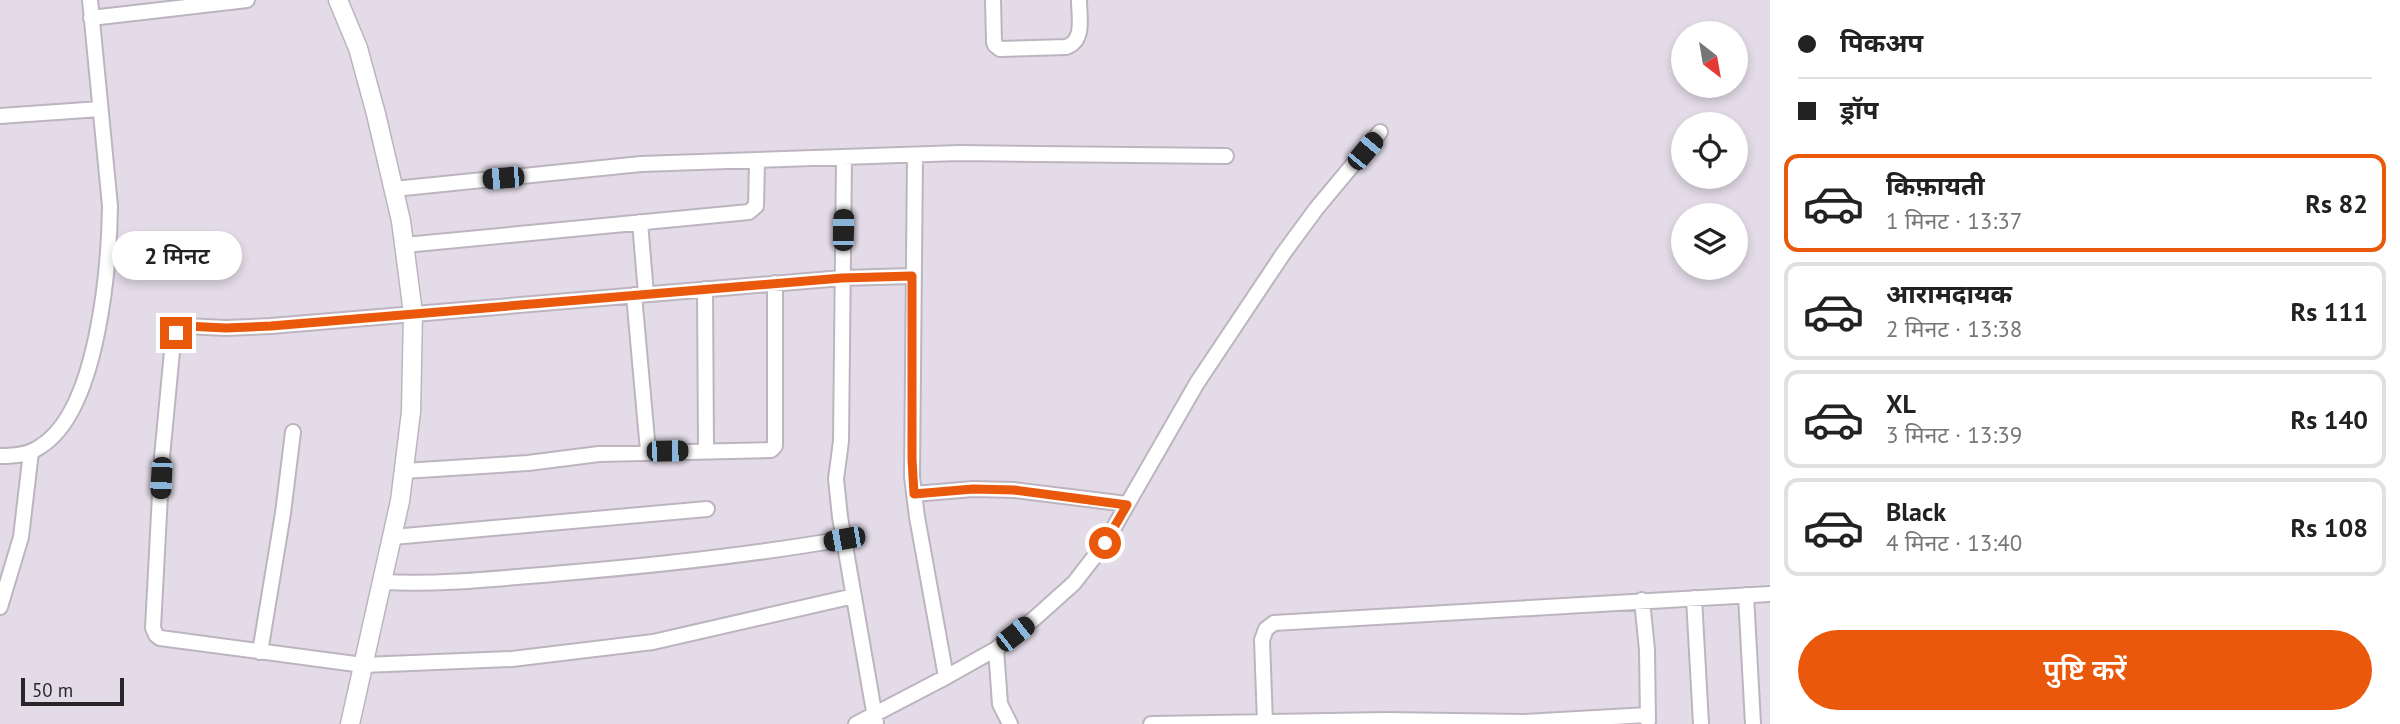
<!DOCTYPE html>
<html lang="hi">
<meta charset="utf-8">
<style>
:root{--surface:#fff;--page:#f6f6f6;--text:#222;--muted:#767676;--line:#e0e0e0;--accent:#ea580c}
body{margin:0;font-family:"PT Sans","Noto Sans Devanagari",sans-serif;background:var(--page);color:var(--text);height:100vh;display:flex;flex-direction:column;font-size:26px;white-space:nowrap}
*{box-sizing:border-box;margin:0}
p{font-size:23px;color:var(--muted)}
.icon{flex:none;width:38px;height:38px;fill:none;stroke:currentColor;stroke-width:2;stroke-linecap:round;stroke-linejoin:round}
.map{position:relative;flex:1;overflow:hidden}
.details{display:flex;flex-direction:column;background:var(--surface);width:630px}
.details>*{flex:none}
.banner{display:grid;align-content:center;height:154px;padding:0 28px;background:var(--surface)}
.needle{width:46px;rotate:149deg}
.fabs{position:absolute;left:1671px;top:21px;display:grid;gap:14px}
.fabs a{display:grid;place-items:center;width:77px;height:77px;border-radius:50%;background:var(--surface);box-shadow:0 4px 10px #0003;font-size:35px}
.scale{position:absolute;left:21px;bottom:18px;width:103px;box-sizing:border-box;padding-left:7px;border:4px solid #29262a;border-top:0;font-size:19px;line-height:24px;white-space:nowrap;color:#29262a;-webkit-text-stroke:5px #e3dce8;paint-order:stroke}
.end{position:absolute;width:32px;height:32px;margin:-16px;border:9px solid #ea580c;background:#fff;box-shadow:0 0 0 4px #fff}
.from{border-radius:50%}
.bubble{position:absolute;height:49px;border-radius:24px;background:var(--surface);box-shadow:0 4px 10px #0003;font-size:23px;font-weight:600;line-height:49px;text-align:center}
.car{position:absolute;width:21px;height:42px;margin:-21px -10px;border-radius:9px;box-shadow:0 0 5px 2px #0007;background:linear-gradient(#222 24%,#8ab4d8 0 40%,#222 0 76%,#8ab4d8 0 86%,#222 0)}
.banner b{display:flex;align-items:center;gap:24px;height:66px;font-size:26px}
.banner b+b{border-top:2px solid var(--line)}
.banner i{width:18px;height:18px;background:var(--text)}
ul{padding:0;list-style:none}
li{display:flex;align-items:center;gap:21px;height:98px;margin:0 14px 10px;padding:0 14px;border:4px solid var(--line);border-radius:14px}
li div{flex:1}
li b{display:block;font-size:26px}
li em{font-style:normal;font-weight:600}
li.active{border-color:var(--accent)}
li>.icon{width:63px;height:63px;stroke-width:1.5}
.primary-button{display:flex;gap:14px;margin-top:auto;padding:14px 28px}
.primary-button a{flex:1;height:80px;border-radius:42px;background:var(--accent);color:#fff;font-size:28px;font-weight:600;line-height:80px;text-align:center}
main{display:flex;flex:1;min-height:0}
.map>svg:first-child{display:block}
</style>
<main>
<div class="map">
<svg width="1770" height="724" viewBox="0 0 1770 724">
<rect width="100%" height="100%" fill="#e3dce8"/>
<g fill="none" stroke-linecap="round" stroke-linejoin="round">
<g stroke="#bcb5c0" stroke-width="18">
<path id="minor" d="M993,0L994,42L995,45L1000,49L1066,47C1085,41 1079,17 1079,0
M91,18L247,0
M0,116L100,109
M915,155L912,477L917,517L946,677
M844,158L841,441L836,479L840,517L876,723
M394,189L641,164L959,153L1226,156
M640,222L646,294
M405,245L749,212L756,206L757,161
M705,289L706,451
M634,295L648,451
M0,456C14,456 29,455 41,446C98,410 109,268 110,206L90,0
M404,471L528,463L599,454L771,450L775,446V283
M914,494L973,489L1014,490L1127,504
M393,537L707,509
M383,582C444,585 503,578 564,573C658,565 751,555 844,539
M1746,595L1753,724
M854,596L653,642L512,659L363,665L160,638L156,635L153,628L162,457L173,341L178,329L185,326L226,328L271,326L842,278L912,276
M1694,598L1701,724
M1642,600L1647,650L1648,721
M0,607L21,537L31,452
M996,649L1000,704L1010,724
M260,652L283,513L293,432
M1265,723L1262,640L1266,629L1274,623L1770,594
M856,724L946,677L996,649L1035,618L1074,583L1105,543L1197,383L1283,254L1316,209L1380,132
M1151,724L1385,720L1524,722L1648,715"/>
</g>
<g stroke="#bcb5c0" stroke-width="21">
<path id="tertiary" d="M338,0L358,48L376,114L401,221L413,313L411,412L400,501L350,724"/>
</g>
<use href="#minor" stroke="#fff" stroke-width="14"/>
<use href="#tertiary" stroke="#fff" stroke-width="18"/>
</g>
<g fill="none" stroke-linecap="round" stroke-linejoin="round">
<path stroke="#ea580c" stroke-width="9" d="M176,333L180,327L185,326L226,328L271,326L842,278L912,276V459L914,494L973,489L1014,490L1127,505L1105,543"/>
</g>
</svg>
<div class="fabs">
<a><svg class="needle" viewBox="-14 -14 28 28"><path d="M0-13l5 13h-10z" fill="#e53935"/><path d="M0 13l5-13h-10z" fill="#767676"/></svg></a>
<a><svg class="icon" aria-label="locate" viewBox="0 0 24 24"><circle cx="12" cy="12" r="6"/><path d="M12 2v4M12 18v4M2 12h4M18 12h4"/></svg></a>
<a><svg class="icon" aria-label="layers" viewBox="0 0 24 24"><path d="M12 4l9 5-9 5-9-5zM3 14l9 5 9-5"/></svg></a>
</div>
<div class="scale">50 m</div>
<i class="end from" style="left:1105px;top:543px"></i>
<i class="end" style="left:176px;top:333px"></i>
<div class="bubble" style="left:112px;top:231px;width:130px">2 मिनट</div>
<i class="car" style="left:1365px;top:151px;rotate:40deg"></i>
<i class="car" style="left:503px;top:178px;rotate:265deg"></i>
<i class="car" style="left:843px;top:230px;rotate:1deg"></i>
<i class="car" style="left:667px;top:451px;rotate:89deg"></i>
<i class="car" style="left:161px;top:478px;rotate:183deg"></i>
<i class="car" style="left:844px;top:539px;rotate:260deg"></i>
<i class="car" style="left:1015px;top:634px;rotate:52deg"></i>
</div>
<section class="details">
<div class="banner">
<b><i class="from"></i>पिकअप</b>
<b><i></i>ड्रॉप</b>
</div>
<ul>
<li class="active"><svg class="icon" aria-label="car" viewBox="0 0 24 24"><path d="M5 17H2v-5l4-1 3-4h7l3 4 3 1v5h-3M9 17h6M6 11h13"/><circle cx="7" cy="17" r="2"/><circle cx="17" cy="17" r="2"/></svg><div><b>किफ़ायती</b><p>1 मिनट · 13:37</p></div><em>Rs 82</em></li>
<li><svg class="icon" aria-label="car" viewBox="0 0 24 24"><path d="M5 17H2v-5l4-1 3-4h7l3 4 3 1v5h-3M9 17h6M6 11h13"/><circle cx="7" cy="17" r="2"/><circle cx="17" cy="17" r="2"/></svg><div><b>आरामदायक</b><p>2 मिनट · 13:38</p></div><em>Rs 111</em></li>
<li><svg class="icon" aria-label="car" viewBox="0 0 24 24"><path d="M5 17H2v-5l4-1 3-4h7l3 4 3 1v5h-3M9 17h6M6 11h13"/><circle cx="7" cy="17" r="2"/><circle cx="17" cy="17" r="2"/></svg><div><b>XL</b><p>3 मिनट · 13:39</p></div><em>Rs 140</em></li>
<li><svg class="icon" aria-label="car" viewBox="0 0 24 24"><path d="M5 17H2v-5l4-1 3-4h7l3 4 3 1v5h-3M9 17h6M6 11h13"/><circle cx="7" cy="17" r="2"/><circle cx="17" cy="17" r="2"/></svg><div><b>Black</b><p>4 मिनट · 13:40</p></div><em>Rs 108</em></li>
</ul>
<div class="primary-button"><a>पुष्टि करें</a></div>
</section>
</main>
